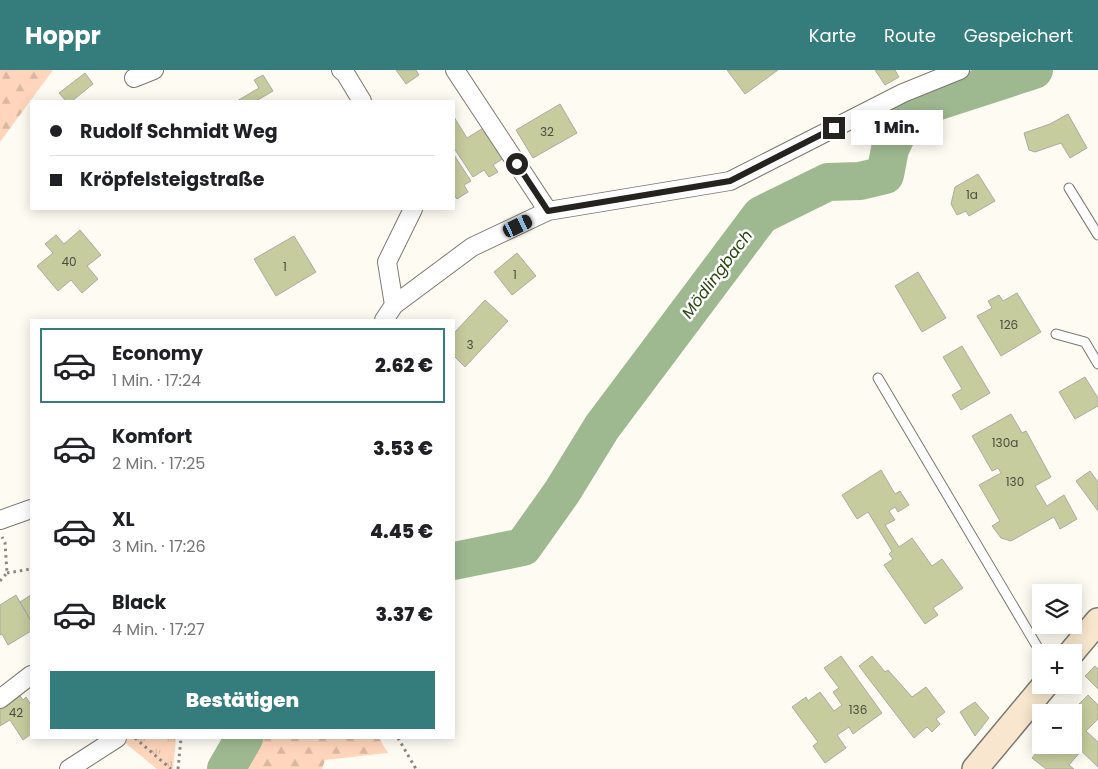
<!DOCTYPE html>
<html lang="de">
<meta charset="utf-8">
<style>
:root{--surface:#fff;--page:#f6f6f6;--text:#202124;--muted:#757577;--line:#e0e0e0;--accent:#347d7c}
body{margin:0;font-family:Poppins,sans-serif;background:var(--page);color:var(--text);height:100vh;display:flex;flex-direction:column;font-size:19px;white-space:nowrap}
*{box-sizing:border-box;margin:0}
p{font-size:16px;color:var(--muted)}
.icon{flex:none;width:28px;height:28px;fill:none;stroke:currentColor;stroke-width:2;stroke-linecap:round;stroke-linejoin:round}
.map{position:relative;flex:1;overflow:hidden}
.sheet{position:absolute;left:30px;top:249px;width:425px;height:420px;display:flex;flex-direction:column;background:var(--surface);border-radius:0px;box-shadow:0 2px 12px #0003}
.sheet>*{flex:none}
.guide{position:absolute;left:30px;top:30px;width:425px;height:110px;border-radius:0px;box-shadow:0 2px 12px #0003;display:grid;align-content:center;height:110px;padding:0 20px;background:var(--surface)}
.buttons{position:absolute;left:1032px;top:514px;display:grid;gap:10px}
.buttons a{display:grid;place-items:center;width:50px;height:50px;border-radius:0px;background:var(--surface);box-shadow:0 2px 12px #0003;font-size:25px}
.end{position:absolute;width:22px;height:22px;margin:-11px;border:6px solid #242320;background:#fff;box-shadow:0 0 0 2px #fff}
.from{border-radius:50%}
.bubble{position:absolute;height:35px;border-radius:0px;background:var(--surface);box-shadow:0 2px 12px #0003;font-size:16px;font-weight:800;line-height:35px;text-align:center}
.car{position:absolute;width:15px;height:30px;margin:-15px -8px;border-radius:6px;box-shadow:0 0 4px 1px #0007;background:linear-gradient(#222 24%,#8ab4d8 0 40%,#222 0 76%,#8ab4d8 0 86%,#222 0)}
.guide b{display:flex;align-items:center;gap:18px;height:48px;font-size:19px}
.guide b+b{border-top:1px solid var(--line)}
.guide i{width:12px;height:12px;background:var(--text)}
ul{padding:9px 0 0;list-style:none}
li{display:flex;align-items:center;gap:15px;height:75px;margin:0 10px 8px;padding:0 10px;border:2px solid transparent;border-radius:0px}
li div{flex:1}
li b{display:block;font-size:19px}
li em{font-style:normal;font-weight:800}
li.active{border-color:var(--accent)}
li>.icon{width:45px;height:45px;stroke-width:1.5}
.primary-button{display:flex;gap:10px;margin-top:auto;padding:10px 20px}
.primary-button a{flex:1;height:58px;border-radius:0px;background:var(--accent);color:#fff;font-size:20px;font-weight:800;line-height:58px;text-align:center}
header{display:flex;align-items:center;gap:30px;box-sizing:border-box;height:70px;padding:0 25px;background:var(--accent);color:#fff}
header strong{font-size:24px}
nav{display:flex;gap:28px;margin-inline-start:auto;font-size:18px}
.map>svg:first-child{display:block}
</style>
<header>
<strong>Hoppr</strong>
<nav><a>Karte</a><a>Route</a><a>Gespeichert</a></nav>
</header>
<div class="map">
<svg width="1098" height="699" viewBox="0 0 1098 699">
<defs>
<pattern id="grass-tufts" width="24" height="20" patternUnits="userSpaceOnUse" patternTransform="scale(1.25)"><rect width="24" height="20" fill="#ffd6bc"/><path d="M3 7l-1-3M5 7V3M7 7l1-3M15 17l-1-3M17 17v-4M19 17l1-3" fill="none" stroke="#dab7a1"/></pattern>
<pattern id="forest-firs" width="22" height="20" patternUnits="userSpaceOnUse" patternTransform="scale(1.25)"><rect width="22" height="20" fill="#ffd6bc"/><path d="M5 1l3.5 6h-7zM16 11l3.5 6h-7z" fill="#dab7a1"/></pattern>
</defs>
<rect width="100%" height="100%" fill="#fefbf2"/>
<path fill="url(#grass-tufts)" d="M129,668H176L173,699H157L124,672Z"/>
<path fill="url(#forest-firs)" d="M0,0H53L0,72Z
M258,668H379L388,683L325,690L322,699H239Z"/>
<g fill="none" stroke-linecap="round" stroke-linejoin="round">
<path stroke="#9eb890" stroke-width="38" d="M454,491L523,477L562,422L602,357L761,145L828,112L860,111L885,105L890,79L908,41L1034,0
M226,699L244,668"/>
</g>
<path fill="#c6cc9e" stroke="#abaca3" d="M396,0H416L419,5L406,14Z
M727,0H778L745,24Z
M875,0H895L899,7L885,15Z
M85,3L93,14L72,31H66L59,23Z
M263,5L273,21L256,31H237L259,18L254,10Z
M560,34L577,63L533,88L516,60Z
M1068,44L1087,78L1070,88L1061,73L1035,82L1029,80L1024,63L1050,54Z
M454,47L467,68L485,57L504,88L493,95L498,102L489,107L484,100L473,107L454,78Z
M454,85L471,111L464,115L468,122L457,129L454,125Z
M978,104L995,131L969,146L966,141L957,145L951,134L955,117Z
M80,160L101,185L87,196L98,209L82,223L71,210L58,221L37,196L53,183L45,174L56,165L64,174Z
M294,166L316,202L276,226L254,189Z
M517,183L536,206L512,225L494,202Z
M918,202L946,248L922,262L895,216Z
M1017,223L1041,262L1001,286L977,246L992,238L988,231L999,225L1003,231Z
M485,230L508,251L465,297L454,286V263Z
M962,276L990,323L961,340L952,325L962,319L943,287Z
M1085,307L1098,328V336L1075,349L1059,322Z
M1011,344L1022,363L1026,361L1051,407L1035,416L1047,436L1064,425L1077,449L1060,459L1054,447L1011,471L1001,468L992,456L1000,451L979,415L1001,403L998,398L992,401L972,366Z
M881,400L895,424L900,421L909,435L898,442L895,437L889,441L895,450L885,455L899,477L912,468L932,496L942,489L963,518L933,538L938,545L925,554L884,495L893,489L889,484L892,481L868,442L857,449L842,425Z
M1090,401L1098,412V441L1076,411Z
M16,525L31,551V561L8,575L2,564L0,565V535Z
M31,525V551L20,532Z
M841,586L882,643L853,664L849,657L837,665L846,678L825,693L813,676L818,672L792,637L806,627L808,631L820,622L834,641L842,635L833,622L839,618L824,598Z
M872,586L885,602L888,600L912,627L926,617L945,642L936,649L940,654L932,662L927,657L914,668L859,596Z
M1095,596L1098,599V619L1085,606Z
M18,623L23,630L26,627L31,635V664L23,670L10,650L0,656V634Z
M1088,625L1098,635V649L1086,661L1098,672V697L1074,674V642H1071Z
M975,632L989,648L975,666L960,642Z
M1074,674L1081,681L1069,695L1074,699H1046L1032,688L1043,675Z"/>
<g fill="none" stroke-linecap="round" stroke-linejoin="round">
<g stroke="#7b7870" stroke-width="11">
<path id="service" d="M1069,118L1098,165
M1056,264L1085,272L1098,294
M878,308L1041,583"/>
</g>
<g stroke="#7b7870" stroke-width="20">
<path id="minor" d="M341,0L345,3L362,31
M455,0L548,141
M134,8L154,0
M394,235L387,192L413,139
M384,250L394,235L472,177L548,141L730,111L903,23L960,0
M0,450L31,439
M0,629L31,605
M69,699L117,668"/>
</g>
<g stroke="#7b7870" stroke-width="28">
<path id="secondary" d="M1072,582L1098,551
M975,699L1045,615"/>
</g>
<path stroke="#8a8882" stroke-width="3" stroke-dasharray="2.5 4" stroke-linecap="butt" d="M7,503L31,499
M0,511L7,503L5,473L2,467
M135,668L171,699
M398,668L416,699
M178,699L181,668"/>
<use href="#service" stroke="#fff" stroke-width="9"/>
<use href="#minor" stroke="#fff" stroke-width="18"/>
<use href="#secondary" stroke="#f8e7ce" stroke-width="25"/>
</g>
<g fill="none" stroke-linecap="round" stroke-linejoin="round">
<path stroke="#242320" stroke-width="6" d="M517,94L548,141L730,111L834,58"/>
</g>
<g text-anchor="middle" dominant-baseline="central" stroke-width="5" stroke-linejoin="round" paint-order="stroke">
<g font-size="12" fill="#4c4d40">
<text x="547" y="61">32</text>
<text x="972" y="124">1a</text>
<text x="69" y="191">40</text>
<text x="285" y="196">1</text>
<text x="515" y="204">1</text>
<text x="1009" y="254">126</text>
<text x="470" y="274">3</text>
<text x="1005" y="372">130a</text>
<text x="1015" y="411">130</text>
<text x="858" y="639">136</text>
<text x="16" y="642">42</text>
</g>
<g font-size="16" font-style="italic" fill="#26460b" stroke="#fff">
<text transform="translate(717 204) rotate(-53)">Mödlingbach</text>
</g>
</g>
</svg>
<div class="buttons">
<a><svg class="icon" aria-label="layers" viewBox="0 0 24 24"><path d="M12 4l9 5-9 5-9-5zM3 14l9 5 9-5"/></svg></a>
<a>+</a>
<a>−</a>
</div>
<i class="end from" style="left:517px;top:94px"></i>
<i class="end" style="left:834px;top:58px"></i>
<div class="bubble" style="left:851px;top:40px;width:92px">1 Min.</div>
<i class="car" style="left:518px;top:156px;rotate:64deg"></i>
<div class="guide">
<b><i class="from"></i>Rudolf Schmidt Weg</b>
<b><i></i>Kröpfelsteigstraße</b>
</div>
<section class="sheet">
<ul>
<li class="active"><svg class="icon" aria-label="car" viewBox="0 0 24 24"><path d="M5 17H2v-5l4-1 3-4h7l3 4 3 1v5h-3M9 17h6M6 11h13"/><circle cx="7" cy="17" r="2"/><circle cx="17" cy="17" r="2"/></svg><div><b>Economy</b><p>1 Min. · 17:24</p></div><em>2.62 €</em></li>
<li><svg class="icon" aria-label="car" viewBox="0 0 24 24"><path d="M5 17H2v-5l4-1 3-4h7l3 4 3 1v5h-3M9 17h6M6 11h13"/><circle cx="7" cy="17" r="2"/><circle cx="17" cy="17" r="2"/></svg><div><b>Komfort</b><p>2 Min. · 17:25</p></div><em>3.53 €</em></li>
<li><svg class="icon" aria-label="car" viewBox="0 0 24 24"><path d="M5 17H2v-5l4-1 3-4h7l3 4 3 1v5h-3M9 17h6M6 11h13"/><circle cx="7" cy="17" r="2"/><circle cx="17" cy="17" r="2"/></svg><div><b>XL</b><p>3 Min. · 17:26</p></div><em>4.45 €</em></li>
<li><svg class="icon" aria-label="car" viewBox="0 0 24 24"><path d="M5 17H2v-5l4-1 3-4h7l3 4 3 1v5h-3M9 17h6M6 11h13"/><circle cx="7" cy="17" r="2"/><circle cx="17" cy="17" r="2"/></svg><div><b>Black</b><p>4 Min. · 17:27</p></div><em>3.37 €</em></li>
</ul>
<div class="primary-button"><a>Bestätigen</a></div>
</section>
</div>
